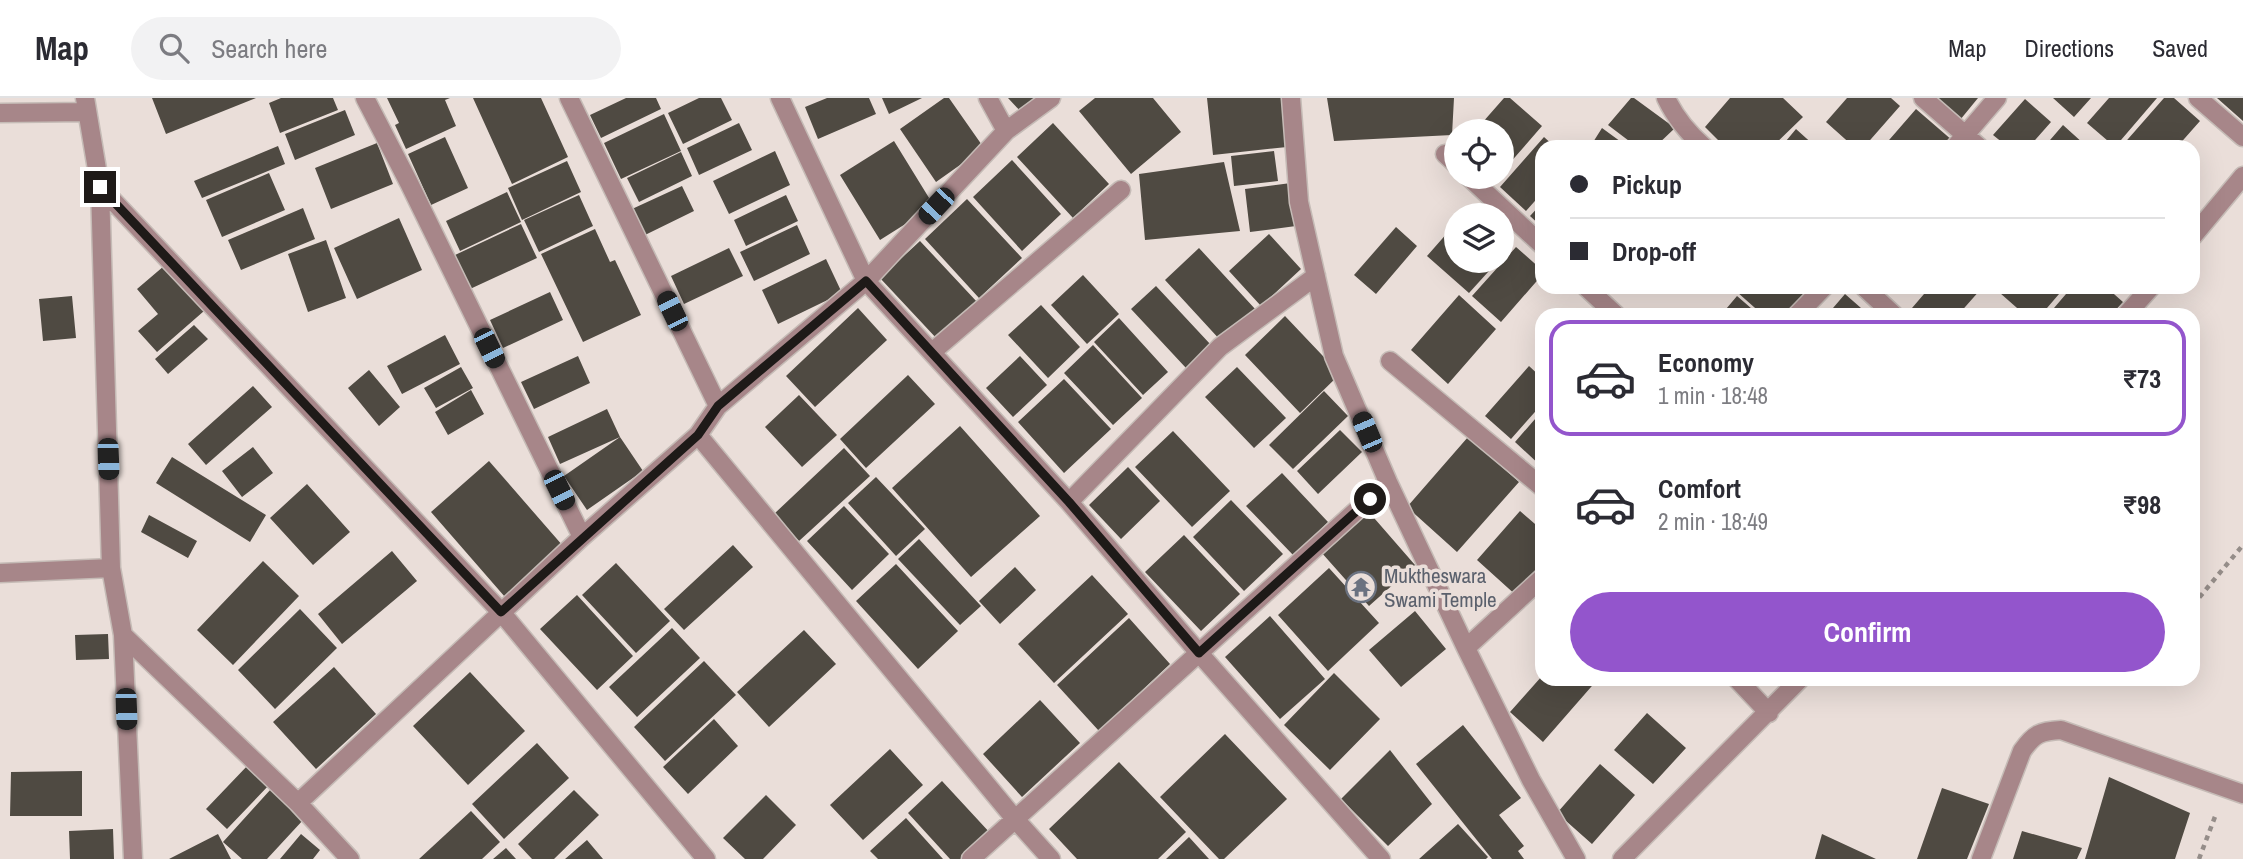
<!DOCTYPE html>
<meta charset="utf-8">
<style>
:root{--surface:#fff;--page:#f2f2f3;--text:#2b2b33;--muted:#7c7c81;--line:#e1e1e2;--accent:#9355cc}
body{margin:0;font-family:"Archivo Narrow",sans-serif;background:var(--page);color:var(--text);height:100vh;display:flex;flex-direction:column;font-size:26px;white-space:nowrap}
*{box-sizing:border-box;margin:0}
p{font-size:23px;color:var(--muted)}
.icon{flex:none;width:38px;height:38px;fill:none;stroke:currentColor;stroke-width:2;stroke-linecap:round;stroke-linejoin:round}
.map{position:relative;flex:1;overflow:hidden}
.panel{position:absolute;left:1535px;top:210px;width:665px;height:378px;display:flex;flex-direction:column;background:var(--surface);border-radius:21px;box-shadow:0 7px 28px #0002}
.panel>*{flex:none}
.top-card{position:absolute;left:1535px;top:42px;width:665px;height:154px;border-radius:21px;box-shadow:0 7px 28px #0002;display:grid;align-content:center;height:154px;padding:0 35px;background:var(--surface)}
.controls{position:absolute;left:1444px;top:21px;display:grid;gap:14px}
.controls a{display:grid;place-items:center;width:70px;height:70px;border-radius:50%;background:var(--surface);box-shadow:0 7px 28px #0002;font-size:35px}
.end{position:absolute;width:32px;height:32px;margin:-16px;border:9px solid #1e1a18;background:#fff;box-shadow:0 0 0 4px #fff}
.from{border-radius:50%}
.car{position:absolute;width:21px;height:42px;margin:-21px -10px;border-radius:9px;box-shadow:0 0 5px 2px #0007;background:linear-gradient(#222 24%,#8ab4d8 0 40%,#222 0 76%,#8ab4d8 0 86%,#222 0)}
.top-card b{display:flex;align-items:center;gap:24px;height:66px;font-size:26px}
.top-card b+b{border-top:2px solid var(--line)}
.top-card i{width:18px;height:18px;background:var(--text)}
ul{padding:12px 0 0;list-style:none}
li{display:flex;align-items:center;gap:21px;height:116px;margin:0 14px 10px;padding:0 21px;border:4px solid transparent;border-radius:21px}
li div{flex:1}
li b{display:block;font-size:26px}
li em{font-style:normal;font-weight:700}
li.current{border-color:var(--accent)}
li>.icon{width:63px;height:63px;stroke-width:1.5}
.action{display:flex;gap:14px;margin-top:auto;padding:14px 35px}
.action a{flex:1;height:80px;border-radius:42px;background:var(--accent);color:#fff;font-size:28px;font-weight:700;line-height:80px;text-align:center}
header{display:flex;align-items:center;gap:42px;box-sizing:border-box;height:98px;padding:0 35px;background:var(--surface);border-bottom:2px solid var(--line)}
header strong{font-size:33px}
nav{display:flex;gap:38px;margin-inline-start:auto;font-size:24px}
.search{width:490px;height:63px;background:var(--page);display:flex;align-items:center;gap:18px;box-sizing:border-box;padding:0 24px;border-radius:38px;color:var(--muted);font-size:26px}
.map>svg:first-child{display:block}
</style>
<header>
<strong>Map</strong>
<div class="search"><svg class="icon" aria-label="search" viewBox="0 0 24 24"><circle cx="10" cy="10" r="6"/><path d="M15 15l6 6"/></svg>Search here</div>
<nav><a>Map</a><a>Directions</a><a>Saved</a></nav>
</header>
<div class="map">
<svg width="2243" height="761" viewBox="0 0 2243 761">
<rect width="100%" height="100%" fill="#eaded9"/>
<path fill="#4f4a42" d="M152,0H256L166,36Z
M281,0H333L338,12L280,35L269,5Z
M387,0H450L445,2L456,28L406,51L395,27L399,25Z
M473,0H541L568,59L512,86Z
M626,0H656L661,11L601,40L590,17Z
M699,0H721L732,22L683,46L668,15Z
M827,0H869L876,16L818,41L805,9Z
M882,0H922L889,16Z
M944,0H949L984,50L936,84L900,31Z
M1008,0H1042L1022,15Z
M1095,0H1153L1181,34L1131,76L1079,13Z
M1207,0H1282L1287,49L1213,57Z
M1327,0H1454L1452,37L1334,43Z
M1504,0H1510L1542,28L1502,74V33H1475Z
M1631,0H1634L1675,30L1655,49H1637L1608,27Z
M1730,0H1783L1803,19L1772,49H1725L1705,29Z
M1847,0H1891L1900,8L1864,49H1854L1826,24Z
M1935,0H1978L1960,22Z
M2053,0H2091L2074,19Z
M2109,0H2157L2115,49L2087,25Z
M2164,0H2174L2200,23L2177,49H2121Z
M2217,0H2243V23Z
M2025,1L2051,24L2029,49H2008L1993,37Z
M1916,11L1953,43L1947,49H1883Z
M345,12L355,37L295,62L285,36Z
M664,16L681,53L621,81L604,45Z
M739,25L752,52L699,77L687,50Z
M1053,25L1109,86L1073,120L1017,59Z
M2063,27L2084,46L2081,49H2044Z
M1602,30L1628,49H1590Z
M1796,31L1816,49H1781Z
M445,39L468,90L431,107L408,56Z
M1544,39L1555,49H1542V95L1526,113L1500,89Z
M894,43L934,108L880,142L840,77Z
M377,45L393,86L331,111L315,70Z
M278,48L285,66L202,100L194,83Z
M775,53L790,87L729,116L713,83Z
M1274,53L1278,83L1234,88L1231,58Z
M681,54L692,78L639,104L627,80Z
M1012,62L1061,116L1022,153L973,99Z
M567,63L581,94L522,122L508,90Z
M1224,64L1240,133L1145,142L1139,76Z
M269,75L285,112L222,139L206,102Z
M1291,85L1296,128L1250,134L1245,91Z
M682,88L694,113L645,137L632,111Z
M507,94L521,124L460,153L446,123Z
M579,97L593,128L539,154L524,122Z
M786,97L798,123L746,148L734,122Z
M967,101L1022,160L979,200L925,141Z
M1542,105V129L1530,118Z
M303,110L315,141L241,172L228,142Z
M399,120L422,172L357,201L334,150Z
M1456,125V163H1498L1469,195L1427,158Z
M521,126L537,160L470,191L455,157Z
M797,127L810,156L754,183L740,154Z
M1396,129L1417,148L1376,196L1354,177Z
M595,131L610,164L615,162L641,217L583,244L541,156Z
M1269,136L1301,171L1261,208L1229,173Z
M1502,137L1512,147L1502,159Z
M326,142L346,200L308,214L288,156Z
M920,143L978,205L938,242L880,180Z
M1516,149L1542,172V177L1501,224L1472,198Z
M729,150L743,178L684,206L671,178Z
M1199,150L1256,212L1222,244L1165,182Z
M826,161L842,195L778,226L762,192Z
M164,168L204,213L157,254L138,233L158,216L137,191Z
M1083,177L1119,216L1087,246L1051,207Z
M1156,188L1211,247L1186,270L1131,211Z
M1742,189H1804L1808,193L1787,217H1763L1737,194Z
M1930,189H1979L1981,191L1958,217H1920L1912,210Z
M2005,189H2065L2041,217H2025L2000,195Z
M2072,189H2106L2123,204L2111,217H2048Z
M550,194L563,222L503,250L490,222Z
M1845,196L1869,217H1827Z
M1459,197L1496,231L1448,286L1411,252Z
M72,198L76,240L43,243L39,201Z
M1737,198L1759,217H1721Z
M1041,207L1080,249L1048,280L1008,237Z
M858,210L887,242L815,309L786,278Z
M1285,218L1340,276L1300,315L1245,257Z
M1119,220L1168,274L1143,297L1094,244Z
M194,227L208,241L168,276L155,261Z
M445,237L460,266L402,296L387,268Z
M1093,247L1142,300L1113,327L1064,275Z
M578,258L590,285L534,311L521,284Z
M1020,258L1047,287L1013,319L986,290Z
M1529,268L1542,280V306L1511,341L1485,318Z
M461,269L473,290L436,310L424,290Z
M1237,269L1286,320L1254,350L1205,299Z
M369,272L400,309L379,328L348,290Z
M908,277L935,306L866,370L840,341Z
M1064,281L1111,331L1064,375L1018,324Z
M253,288L272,309L206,367L188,346Z
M471,292L484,316L448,337L435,314Z
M1324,293L1348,318L1293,371L1269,347Z
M799,297L837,337L802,369L765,329Z
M607,311L620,339L560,366L548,339Z
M1542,313V369L1515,344Z
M960,328L1040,418L971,479L892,390Z
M1340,332L1362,354L1318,396L1297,373Z
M1173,333L1230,393L1192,429L1135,369Z
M620,339L643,373L587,412L564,378Z
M1468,339L1519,384L1457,454L1407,409Z
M253,349L273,375L242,399L222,373Z
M844,350L870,378L799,443L774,416Z
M172,359L266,417L250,444L156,385Z
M489,363L563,448L505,499L431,414Z
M1128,369L1160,403L1121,441L1089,407Z
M1282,375L1328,424L1294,458L1246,408Z
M876,379L925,431L896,458L848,405Z
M307,386L350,434L313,467L270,420Z
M1231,402L1283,456L1244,493L1193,439Z
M844,408L889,456L852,492L807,443Z
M1368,413L1415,467L1369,508L1321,454Z
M1520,413L1542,432V472L1518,499L1477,462Z
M149,417L197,443L188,460L141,434Z
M1184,437L1240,496L1201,533L1145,474Z
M919,441L981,508L960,527L898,461Z
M733,447L753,469L684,532L664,511Z
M392,453L417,483L342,546L318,516Z
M263,463L299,498L233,567L197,532Z
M616,465L670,523L636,555L582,497Z
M896,466L958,533L918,571L856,503Z
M1015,469L1036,492L1000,526L979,503Z
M1329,470L1379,525L1328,573L1278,517Z
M1092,477L1128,516L1054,585L1018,546Z
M577,497L633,558L597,592L540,531Z
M300,511L337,550L275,611L238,572Z
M1415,513L1446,551L1401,589L1369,552Z
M1270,518L1325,581L1280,621L1225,559Z
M1129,520L1170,566L1099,633L1057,587Z
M672,530L700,560L637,619L609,589Z
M804,532L836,566L769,629L737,594Z
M108,536L109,561L76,562L75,537Z
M704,563L736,597L665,663L634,629Z
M334,569L376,616L316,671L273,624Z
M470,574L525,633L468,687L413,628Z
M1334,575L1380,621L1330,672L1284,627Z
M1542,578V581H1598L1543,644L1510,614Z
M1040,602L1080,645L1022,699L983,656Z
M1647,615L1686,650L1653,686L1614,652Z
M714,621L738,648L688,696L663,669Z
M1463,627L1521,700L1499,717L1524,748L1518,753L1524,761H1492L1416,666Z
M1225,636L1287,701L1224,761H1219L1160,699Z
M537,645L569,680L504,741L472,706Z
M890,651L923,687L863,742L830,707Z
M1390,652L1432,706L1388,748L1341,701Z
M1119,664L1186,734L1158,761H1077L1049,731Z
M249,666L270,686L227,731L206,711Z
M1600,666L1635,697L1592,746L1557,715Z
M82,673V718H10L11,674Z
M2109,679L2190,715L2175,761H2085Z
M942,683L991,736L965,761H950L908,715Z
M1942,690L1989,706L1967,761H1917Z
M271,691L304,721L267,761H242L223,744Z
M574,692L599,717L554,761H532L518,746Z
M766,697L796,727L763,761H745L723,740Z
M471,713L500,744L482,761H419Z
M906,720L943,761H878L870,753Z
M1458,726L1488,759L1486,761H1419Z
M113,731L114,761H70L69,733Z
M2022,733L2082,750L2077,761H2013Z
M218,736L231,761H169Z
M301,736L320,752L313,761H280Z
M1822,736L1876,761H1815Z
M1189,739L1209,761H1166Z
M587,742L603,761H565Z
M506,750L516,761H493Z"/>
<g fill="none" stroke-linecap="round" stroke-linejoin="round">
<g stroke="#c5bbb6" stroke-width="21">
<path id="minor" d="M85,0L100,89L111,470L123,537L133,761
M365,0L409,85L582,439
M569,0L718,308
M780,0L866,183L1069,404L1199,555L1381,761
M1291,0L1299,104L1334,258L1388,384L1466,550L1531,682L1576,761
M1666,0C1675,19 1688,35 1704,49
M1923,0L1979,49
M2198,0L2243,39
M0,15L87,14
M1006,33L1051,0
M1955,49L1997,0
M1445,56L1456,66
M1469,79L1542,147
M100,89L501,514L706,761
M2193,138L2243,78
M1586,189L1616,217
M1864,189L1894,217
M1797,217L1824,189
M2126,217L2151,189
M932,254L1121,92
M1390,263L1542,389
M698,337L1015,721L1051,761
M1069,404L1220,249L1316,178
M0,475L111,470
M123,537L298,705L350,761
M1466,550L1542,480
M1737,581L1769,615
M298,705L582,439L698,337L718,308L866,183L1006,33L988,0
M971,761L1388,384
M1622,761L1800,581
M1981,761L2022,653C2034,636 2040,633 2061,632L2243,696"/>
</g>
<path stroke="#958d89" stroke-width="4.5" stroke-dasharray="5 5" stroke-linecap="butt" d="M2193,507L2243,447
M2199,761L2216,716"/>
<use href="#minor" stroke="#a78689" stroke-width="18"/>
</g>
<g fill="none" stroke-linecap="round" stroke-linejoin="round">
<path stroke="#1e1a18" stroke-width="9" d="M100,89L501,514L698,337L718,308L866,183L1069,404L1199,555L1370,401"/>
</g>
<defs>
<g id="temple-ring" transform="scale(1.575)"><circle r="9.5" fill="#eaded9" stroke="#6b7280" stroke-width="1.5"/><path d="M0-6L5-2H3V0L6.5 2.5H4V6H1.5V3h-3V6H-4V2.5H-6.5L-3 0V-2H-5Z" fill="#6b7280"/></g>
</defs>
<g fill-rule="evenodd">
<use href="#temple-ring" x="1361" y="489"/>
</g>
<g text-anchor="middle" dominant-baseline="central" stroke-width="7" stroke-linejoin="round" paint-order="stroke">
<g font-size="21" fill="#5b616d" stroke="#eaded9" text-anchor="start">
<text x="1384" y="477">Muktheswara<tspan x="1384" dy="24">Swami Temple</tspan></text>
</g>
</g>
</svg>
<div class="controls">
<a><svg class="icon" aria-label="locate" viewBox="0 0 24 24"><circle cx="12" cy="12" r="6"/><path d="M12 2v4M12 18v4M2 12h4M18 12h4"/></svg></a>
<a><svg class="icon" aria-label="layers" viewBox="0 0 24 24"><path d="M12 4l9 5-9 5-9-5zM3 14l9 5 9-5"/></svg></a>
</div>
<i class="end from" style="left:1370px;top:401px"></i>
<i class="end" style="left:100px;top:89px"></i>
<i class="car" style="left:936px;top:108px;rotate:223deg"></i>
<i class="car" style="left:672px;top:213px;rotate:334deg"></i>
<i class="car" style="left:489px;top:250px;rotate:154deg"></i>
<i class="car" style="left:1367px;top:334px;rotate:337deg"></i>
<i class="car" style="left:108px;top:361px;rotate:178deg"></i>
<i class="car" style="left:559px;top:392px;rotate:154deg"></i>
<i class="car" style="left:126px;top:611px;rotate:178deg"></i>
<div class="top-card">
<b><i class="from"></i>Pickup</b>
<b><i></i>Drop-off</b>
</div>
<section class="panel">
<ul>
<li class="current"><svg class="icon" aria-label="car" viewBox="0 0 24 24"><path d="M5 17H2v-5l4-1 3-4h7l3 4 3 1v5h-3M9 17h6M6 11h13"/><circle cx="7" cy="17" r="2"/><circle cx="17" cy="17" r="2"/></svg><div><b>Economy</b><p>1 min · 18:48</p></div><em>₹73</em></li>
<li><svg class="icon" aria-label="car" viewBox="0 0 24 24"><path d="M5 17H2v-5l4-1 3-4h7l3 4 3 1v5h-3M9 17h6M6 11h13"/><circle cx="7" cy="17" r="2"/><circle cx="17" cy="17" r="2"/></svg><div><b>Comfort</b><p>2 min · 18:49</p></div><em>₹98</em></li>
</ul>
<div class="action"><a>Confirm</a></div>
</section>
</div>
